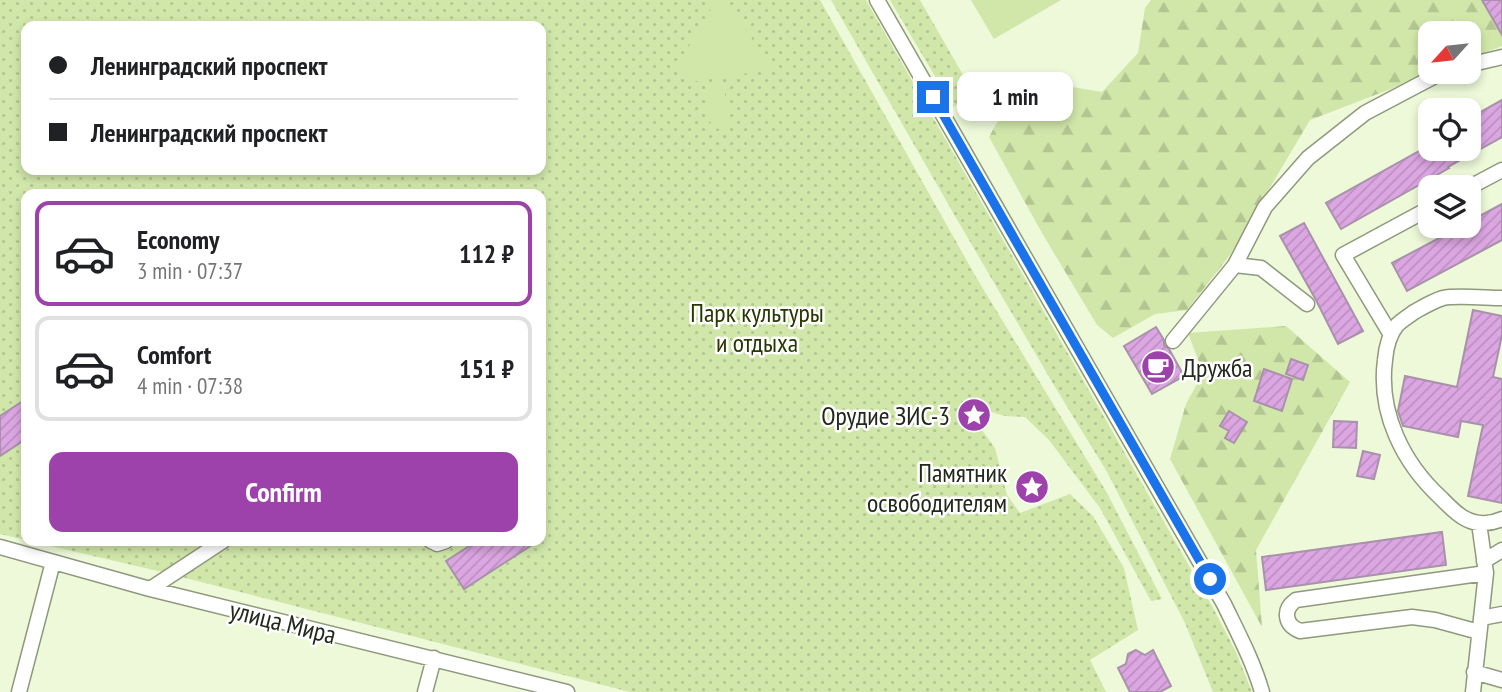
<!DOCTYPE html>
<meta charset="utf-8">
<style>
:root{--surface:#fff;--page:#f2f2f2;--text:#202124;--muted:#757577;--line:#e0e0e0;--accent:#9e42ab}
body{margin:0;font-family:"PT Sans Narrow",sans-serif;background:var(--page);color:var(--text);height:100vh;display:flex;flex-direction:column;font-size:26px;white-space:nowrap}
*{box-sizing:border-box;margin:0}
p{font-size:23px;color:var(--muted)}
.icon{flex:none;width:38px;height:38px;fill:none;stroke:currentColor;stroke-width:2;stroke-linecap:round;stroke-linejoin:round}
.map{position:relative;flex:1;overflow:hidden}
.panel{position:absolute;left:21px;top:189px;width:525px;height:357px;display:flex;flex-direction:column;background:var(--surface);border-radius:14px;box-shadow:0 4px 10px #0003}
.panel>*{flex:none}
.hud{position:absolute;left:21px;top:21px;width:525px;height:154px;border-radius:14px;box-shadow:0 4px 10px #0003;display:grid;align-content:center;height:154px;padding:0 28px;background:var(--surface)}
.needle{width:46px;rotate:243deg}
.tools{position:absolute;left:1418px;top:21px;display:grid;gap:14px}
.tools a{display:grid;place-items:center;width:63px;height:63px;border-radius:14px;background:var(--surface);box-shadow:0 4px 10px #0003;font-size:35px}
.end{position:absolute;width:32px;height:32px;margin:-16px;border:9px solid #1a73e8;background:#fff;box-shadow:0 0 0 4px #fff}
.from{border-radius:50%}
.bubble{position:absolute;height:49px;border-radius:14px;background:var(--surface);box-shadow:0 4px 10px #0003;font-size:23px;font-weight:600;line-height:49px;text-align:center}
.hud b{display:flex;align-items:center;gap:24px;height:66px;font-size:26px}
.hud b+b{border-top:2px solid var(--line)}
.hud i{width:18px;height:18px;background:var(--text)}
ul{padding:12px 0 0;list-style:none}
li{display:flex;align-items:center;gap:21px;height:105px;margin:0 14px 10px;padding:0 14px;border:4px solid var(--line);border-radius:14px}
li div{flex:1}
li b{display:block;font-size:26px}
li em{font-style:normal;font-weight:600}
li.on{border-color:var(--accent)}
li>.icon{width:63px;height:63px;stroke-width:1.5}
.action{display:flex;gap:14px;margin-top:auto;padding:14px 28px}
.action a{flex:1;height:80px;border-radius:14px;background:var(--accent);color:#fff;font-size:28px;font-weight:600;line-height:80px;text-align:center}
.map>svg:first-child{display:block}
</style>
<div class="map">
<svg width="1502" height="692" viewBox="0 0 1502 692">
<defs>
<pattern id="grass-dots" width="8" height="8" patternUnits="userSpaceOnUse" patternTransform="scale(1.75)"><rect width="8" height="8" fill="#d1e7aa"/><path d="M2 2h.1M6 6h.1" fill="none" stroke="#b3c692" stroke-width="1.8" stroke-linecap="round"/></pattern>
<pattern id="forest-firs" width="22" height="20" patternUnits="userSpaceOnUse" patternTransform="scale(1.75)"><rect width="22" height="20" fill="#d1e7aa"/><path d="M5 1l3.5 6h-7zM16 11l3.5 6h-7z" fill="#b3c692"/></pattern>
<pattern id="building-hatch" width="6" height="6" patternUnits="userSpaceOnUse" patternTransform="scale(1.75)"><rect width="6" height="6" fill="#dca6e2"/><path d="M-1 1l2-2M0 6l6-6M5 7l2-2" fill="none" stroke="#bc8fc1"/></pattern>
</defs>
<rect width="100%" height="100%" fill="#edf9d9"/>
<path fill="url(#grass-dots)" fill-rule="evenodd" d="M0,0H820L976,277L1107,493L1162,599L1151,601L1100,508L1049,440L1025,417L1005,416L988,411L971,399L962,414L979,426L995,448L1007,495L1020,513L1070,494L1093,516L1124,568L1138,630L1090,660L1106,692H630L158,571L29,541H541V194H26V540L0,534ZM26,26H541V170H26Z
M831,0H866L1212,606L1236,652L1252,692H1213L1185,623L1107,472L1055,387L955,216Z
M890,0H920L974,94L953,107Z"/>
<path fill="url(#forest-firs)" d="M1151,0H1502V46L1468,59V33H1430V72H1435L1310,120L1230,255L1187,310L1155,314L1113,338L1097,325L1042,233L989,137L1024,74L1054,84L1102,92L1138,53L1145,8Z
M1286,326L1350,382L1256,550L1262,627L1170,459L1186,404L1203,373L1188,333Z"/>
<path fill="#d1e7aa" d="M716,0H725L773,69L691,82L678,65Z
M971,0H1061L994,39Z
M724,84L728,128L711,129L707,86Z"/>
<path fill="url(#building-hatch)" stroke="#a892aa" stroke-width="2" d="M1482,0H1502V35Z
M1502,100V137L1448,167L1449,168L1341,229L1326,203L1430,145V149H1468V119Z
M1502,204V240L1407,291L1392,263L1462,226H1468V222Z
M1304,223L1363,331L1338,344L1316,300L1280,236Z
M1473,310L1502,316V335L1493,377L1502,379V503L1468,496L1483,425L1461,421L1458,437L1403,426L1398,411L1405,376L1457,387Z
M1156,327L1164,340V345L1169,349L1184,376L1152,394L1124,346Z
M1291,359L1308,365L1303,380L1286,374Z
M1264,369L1292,379L1282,411L1254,401Z
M26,399V439L0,456V416Z
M1229,411L1247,422L1234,443L1225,438L1229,431L1220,426Z
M1334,421L1357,422L1356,448L1333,447Z
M1363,451L1380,455L1374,479L1357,476Z
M1442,532L1446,565L1266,590L1262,557Z
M477,541H538L464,589L446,561Z
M1136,650L1145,655L1153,650L1171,686L1160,692H1130L1118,668L1126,664L1128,654Z"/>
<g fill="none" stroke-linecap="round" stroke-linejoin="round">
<g stroke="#8f997d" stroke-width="17">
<path id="minor" d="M877,0L1224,604C1238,633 1253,661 1262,692
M1468,65L1502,57
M1468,188L1502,170
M1235,265L1265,207L1308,158L1365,113L1437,75L1447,72
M1502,298C1487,298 1456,295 1443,298C1433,301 1423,307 1414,312C1409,316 1402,320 1397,325C1389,335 1386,348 1385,360C1378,413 1403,463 1441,498C1448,505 1457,515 1466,519C1477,525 1491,524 1502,519
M1391,335L1343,255L1430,208
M1173,341L1235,265L1261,268L1307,304
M431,541L437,544L446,541
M0,547L150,589L567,692
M1484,561L1502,550
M150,589L223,541
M1481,618L1502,614
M1479,632L1435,620L1412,617L1300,631C1285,625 1282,610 1296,600L1486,573
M1474,672L1502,680
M19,692L53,562
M425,692L434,658
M1473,692L1486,573L1479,523"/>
</g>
<use href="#minor" stroke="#fff" stroke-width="14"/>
</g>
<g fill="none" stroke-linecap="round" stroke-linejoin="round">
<path stroke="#1a73e8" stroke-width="9" d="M933,97L1210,579"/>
</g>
<defs>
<g id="cafe-disc" transform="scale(1.75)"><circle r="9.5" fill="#9e42ab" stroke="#fff"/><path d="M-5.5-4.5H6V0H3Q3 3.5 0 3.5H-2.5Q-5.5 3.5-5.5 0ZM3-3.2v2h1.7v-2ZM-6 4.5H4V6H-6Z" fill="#fff"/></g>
<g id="sight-disc" transform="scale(1.75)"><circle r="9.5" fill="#9e42ab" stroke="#fff"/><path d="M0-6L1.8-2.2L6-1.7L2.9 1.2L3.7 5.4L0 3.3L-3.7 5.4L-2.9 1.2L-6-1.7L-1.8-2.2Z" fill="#fff"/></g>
</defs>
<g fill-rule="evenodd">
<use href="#cafe-disc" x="1158" y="367"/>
<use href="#sight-disc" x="974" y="415"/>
<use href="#sight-disc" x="1032" y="487"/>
</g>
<g text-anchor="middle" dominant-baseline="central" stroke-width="5" stroke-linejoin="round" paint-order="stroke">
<g font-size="26" fill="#293800" stroke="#fff">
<text x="757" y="312">Парк культуры<tspan x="757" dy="30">и отдыха</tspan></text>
</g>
<g font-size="26" fill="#23281c" stroke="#fff" text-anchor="end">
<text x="1182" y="367" text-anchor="start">Дружба</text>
<text x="950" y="415">Орудие ЗИС-3</text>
<text x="1007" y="472">Памятник<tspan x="1007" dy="30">освободителям</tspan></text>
</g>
<g font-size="26" fill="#23281c" stroke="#fff">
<text transform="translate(283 622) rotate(14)">улица Мира</text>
</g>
</g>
</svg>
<div class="tools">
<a><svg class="needle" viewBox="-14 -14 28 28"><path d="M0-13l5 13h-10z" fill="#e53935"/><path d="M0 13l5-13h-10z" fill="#757577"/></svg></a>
<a><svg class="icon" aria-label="locate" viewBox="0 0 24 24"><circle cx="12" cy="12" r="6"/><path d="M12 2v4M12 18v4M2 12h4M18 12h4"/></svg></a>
<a><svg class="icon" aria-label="layers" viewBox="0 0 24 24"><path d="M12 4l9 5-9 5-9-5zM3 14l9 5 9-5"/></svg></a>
</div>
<i class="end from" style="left:1210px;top:579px"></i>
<i class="end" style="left:933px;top:97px"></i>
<div class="bubble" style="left:957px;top:72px;width:116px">1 min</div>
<div class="hud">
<b><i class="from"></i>Ленинградский проспект</b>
<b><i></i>Ленинградский проспект</b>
</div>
<section class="panel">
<ul>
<li class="on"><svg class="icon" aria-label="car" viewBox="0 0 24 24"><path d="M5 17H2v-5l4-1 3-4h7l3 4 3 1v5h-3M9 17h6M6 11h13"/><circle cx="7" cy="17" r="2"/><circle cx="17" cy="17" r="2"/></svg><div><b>Economy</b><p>3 min · 07:37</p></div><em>112 ₽</em></li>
<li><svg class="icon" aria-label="car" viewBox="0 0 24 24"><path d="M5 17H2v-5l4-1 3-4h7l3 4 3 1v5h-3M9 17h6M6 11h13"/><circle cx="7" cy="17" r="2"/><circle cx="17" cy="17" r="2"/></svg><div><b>Comfort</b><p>4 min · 07:38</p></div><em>151 ₽</em></li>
</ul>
<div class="action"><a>Confirm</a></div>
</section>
</div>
